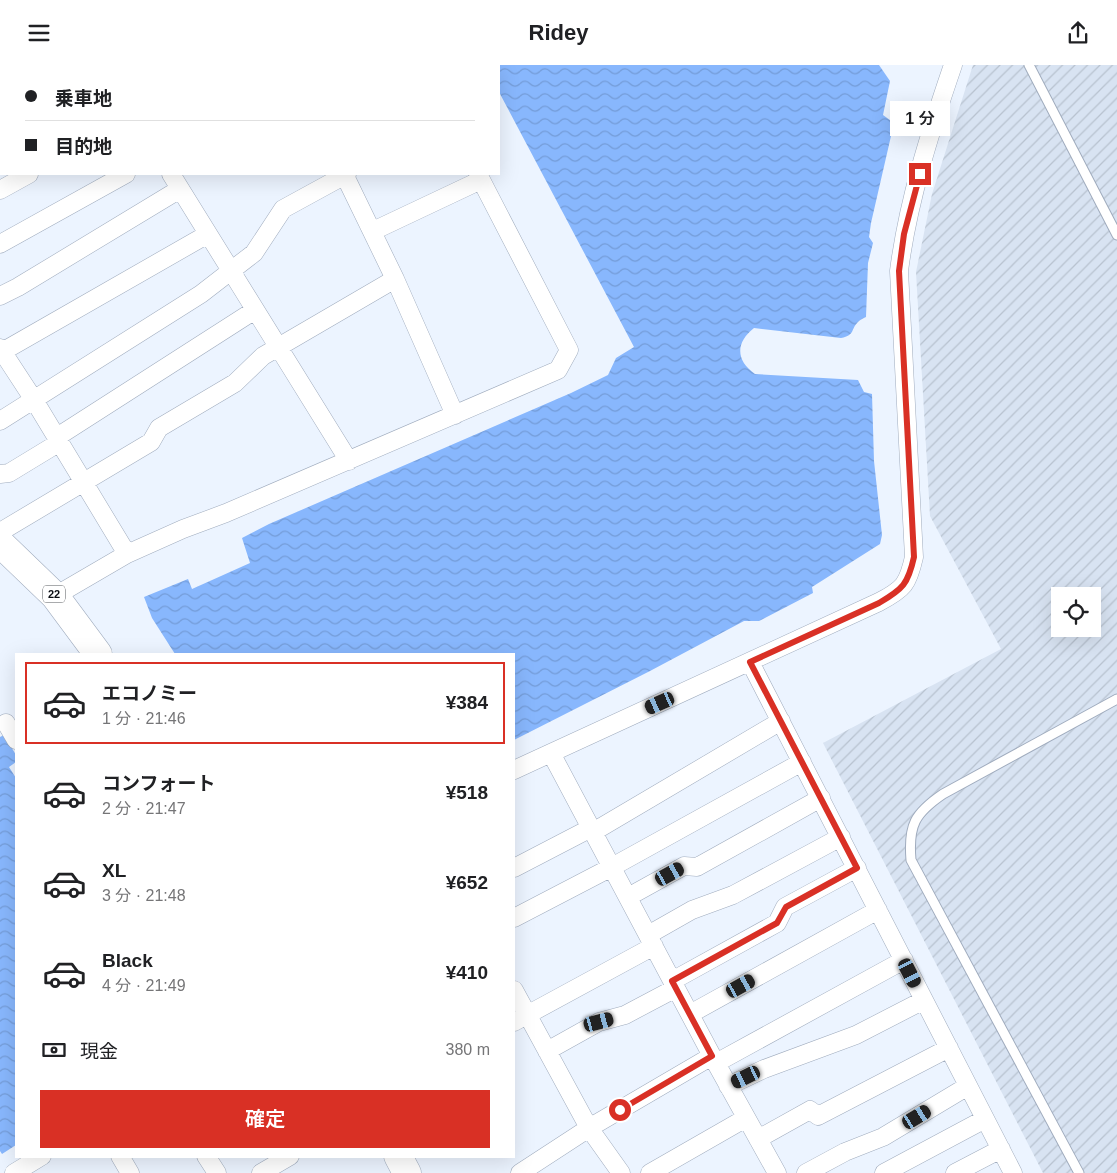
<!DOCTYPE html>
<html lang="ja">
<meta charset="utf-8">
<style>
:root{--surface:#fff;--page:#f2f2f2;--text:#202124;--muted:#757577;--line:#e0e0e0;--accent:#d93025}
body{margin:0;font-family:Arial,"Noto Sans JP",sans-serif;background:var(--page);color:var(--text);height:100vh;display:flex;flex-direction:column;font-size:19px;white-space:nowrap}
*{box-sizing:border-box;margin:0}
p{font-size:16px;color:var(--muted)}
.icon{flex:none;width:28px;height:28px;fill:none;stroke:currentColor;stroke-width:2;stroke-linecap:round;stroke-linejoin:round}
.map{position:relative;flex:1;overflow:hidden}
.side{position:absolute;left:15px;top:588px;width:500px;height:505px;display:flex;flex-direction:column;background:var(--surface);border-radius:0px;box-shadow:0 5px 20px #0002}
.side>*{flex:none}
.guide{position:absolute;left:0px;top:0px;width:500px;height:110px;box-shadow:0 5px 20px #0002;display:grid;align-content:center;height:110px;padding:0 25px;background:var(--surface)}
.fabs{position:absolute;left:1051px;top:522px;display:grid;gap:10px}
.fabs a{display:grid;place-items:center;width:50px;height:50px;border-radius:0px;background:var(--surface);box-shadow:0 5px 20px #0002;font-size:25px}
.end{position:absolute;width:22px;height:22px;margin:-11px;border:6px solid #d93025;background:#fff;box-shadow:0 0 0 2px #fff}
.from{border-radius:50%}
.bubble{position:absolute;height:35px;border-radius:0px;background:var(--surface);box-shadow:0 5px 20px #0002;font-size:16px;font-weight:600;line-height:35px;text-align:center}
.car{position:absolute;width:15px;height:30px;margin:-15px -8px;border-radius:6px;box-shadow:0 0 4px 1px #0007;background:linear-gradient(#222 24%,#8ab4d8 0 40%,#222 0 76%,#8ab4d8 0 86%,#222 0)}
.guide b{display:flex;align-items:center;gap:18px;height:48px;font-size:19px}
.guide b+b{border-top:1px solid var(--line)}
.guide i{width:12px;height:12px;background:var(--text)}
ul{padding:9px 0 0;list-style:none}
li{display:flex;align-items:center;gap:15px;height:82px;margin:0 10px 8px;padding:0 15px;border:2px solid transparent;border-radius:0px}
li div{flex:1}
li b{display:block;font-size:19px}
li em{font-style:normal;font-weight:600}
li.on{border-color:var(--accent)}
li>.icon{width:45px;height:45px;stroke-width:1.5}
.pay{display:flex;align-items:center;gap:12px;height:55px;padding:0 25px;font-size:19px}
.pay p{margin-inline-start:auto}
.cta{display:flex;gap:10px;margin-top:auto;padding:10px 25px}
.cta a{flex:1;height:58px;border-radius:0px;background:var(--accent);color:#fff;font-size:20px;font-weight:600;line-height:58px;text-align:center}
header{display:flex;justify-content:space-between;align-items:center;height:65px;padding:0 25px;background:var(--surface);font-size:22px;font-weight:600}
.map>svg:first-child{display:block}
</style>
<header><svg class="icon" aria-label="menu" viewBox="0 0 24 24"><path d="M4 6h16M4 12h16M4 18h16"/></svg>Ridey<svg class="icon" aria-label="share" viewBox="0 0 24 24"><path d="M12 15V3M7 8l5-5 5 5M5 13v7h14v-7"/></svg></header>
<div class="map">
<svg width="1117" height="1108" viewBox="0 0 1117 1108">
<defs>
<pattern id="industrial-furrows" width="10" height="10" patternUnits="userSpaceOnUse" patternTransform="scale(1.25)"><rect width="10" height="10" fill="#d8e3f2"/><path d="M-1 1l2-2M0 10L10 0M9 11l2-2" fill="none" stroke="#b8c2cf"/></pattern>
<pattern id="water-waves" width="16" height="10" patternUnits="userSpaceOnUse" patternTransform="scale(1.25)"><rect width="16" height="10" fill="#88b7fd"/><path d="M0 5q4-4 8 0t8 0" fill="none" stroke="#749cd8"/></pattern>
</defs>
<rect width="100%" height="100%" fill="#ecf4ff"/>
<path fill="url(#industrial-furrows)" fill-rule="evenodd" d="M973,0H1117V1108H1043L823,678L1001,584L930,451L916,207L932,129ZM1060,531H1092V564H1060Z"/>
<path fill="url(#water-waves)" d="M485,0H879L890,16L883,50L894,58L871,158L869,172L873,178L868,198L866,252C864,253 861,254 859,256C850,264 856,270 841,273L754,263C736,277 735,295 755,309L858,315L864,327L872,329L874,396L882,470L880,479L812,522L813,528L759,556H744L650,606L514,675V589H175L152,553L144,532L188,514L192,524L250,498L242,473L269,459L571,328L608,310L616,293L634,282L499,27V1Z
M4,670L16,690V697L9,702L16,713V1080L2,1089L0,1086V672Z"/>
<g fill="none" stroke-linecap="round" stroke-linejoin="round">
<g stroke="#a0acbe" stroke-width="11">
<path id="service" d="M1029,0L1117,170
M1079,1108L911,795C908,760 915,748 943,729L1117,634"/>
</g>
<g stroke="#a0acbe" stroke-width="19">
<path id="minor" d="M107,0L108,1
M283,0L284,1
M421,0L422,1
M7,1L9,0
M187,1L188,0
M265,1L267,0
M0,66H1
M171,109L349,396
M344,109L395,214L455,350
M0,125L29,109
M373,166L481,115
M0,179L126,109
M0,231L18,222L180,124
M0,283L34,335L127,489
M0,288L208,169
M0,356L201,229L254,188L283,144L347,109
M57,372L255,245
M0,409L9,408L60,377
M0,467L151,377L159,363L235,318L263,291L395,214
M55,531L127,489L183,464L226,448L558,305L569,285L478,109
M750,597L1013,1108
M6,658L16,675
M551,688L712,991L777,1108
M514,705L879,537C904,524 908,519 914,492L899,206C908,136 930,67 953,0
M593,767L781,656
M514,803L591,763
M628,832L684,801L697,802L821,733
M514,853L612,802L802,697
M648,870L692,845L733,830L841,772
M672,916L777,858L785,842L857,803
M514,925L589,1063L621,1108
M690,949L878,845
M514,957L654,881
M547,986L599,957L625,950L676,923
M716,998L904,895
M728,1021L764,1004L856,970L924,935
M758,1074L810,1045L818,1051L949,983
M120,1091L130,1108
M206,1091L217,1108
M14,1108L42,1091
M261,1108L290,1091
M520,1108L589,1063L712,991
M650,1108L746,1053
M806,1108L845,1087L883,1072L968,1021
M884,1108L985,1054
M955,1108L1001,1084"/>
</g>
<g stroke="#a0acbe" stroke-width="29">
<path id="primary" d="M0,478L55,531L98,589
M398,1091L407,1108"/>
</g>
<use href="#service" stroke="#fff" stroke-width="9"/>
<use href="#minor" stroke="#fff" stroke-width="18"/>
<use href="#primary" stroke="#fff" stroke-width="28"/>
</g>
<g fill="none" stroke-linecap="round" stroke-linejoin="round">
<path stroke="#d93025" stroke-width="6" d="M620,1045L712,991L672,916L777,858L786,842L857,803L750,597L879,538C903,524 908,519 914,492L899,206L904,169L920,109"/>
</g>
<g text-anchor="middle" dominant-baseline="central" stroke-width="4" stroke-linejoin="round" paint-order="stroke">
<rect fill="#fff" stroke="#53565a" stroke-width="1" x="43" y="520.5" width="22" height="17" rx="4"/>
<g font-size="11" font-weight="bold" fill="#090d13">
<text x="54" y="529">22</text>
</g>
</g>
</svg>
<div class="fabs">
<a><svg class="icon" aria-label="locate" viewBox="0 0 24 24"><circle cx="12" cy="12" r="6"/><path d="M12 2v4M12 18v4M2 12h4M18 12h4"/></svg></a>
</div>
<i class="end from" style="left:620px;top:1045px"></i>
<i class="end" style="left:920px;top:109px"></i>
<div class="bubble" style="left:890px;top:36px;width:60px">1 分</div>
<i class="car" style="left:660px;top:638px;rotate:246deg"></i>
<i class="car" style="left:670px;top:809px;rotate:61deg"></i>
<i class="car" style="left:910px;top:908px;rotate:153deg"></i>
<i class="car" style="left:741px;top:921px;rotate:61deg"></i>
<i class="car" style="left:599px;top:957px;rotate:75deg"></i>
<i class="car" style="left:746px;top:1012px;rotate:244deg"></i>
<i class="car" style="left:917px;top:1052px;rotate:59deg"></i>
<div class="guide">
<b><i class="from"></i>乗車地</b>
<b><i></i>目的地</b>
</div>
<section class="side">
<ul>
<li class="on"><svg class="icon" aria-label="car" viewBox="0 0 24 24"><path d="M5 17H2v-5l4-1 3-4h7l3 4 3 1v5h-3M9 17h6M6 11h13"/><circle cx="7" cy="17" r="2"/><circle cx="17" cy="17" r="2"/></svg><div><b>エコノミー</b><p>1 分 · 21:46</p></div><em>¥384</em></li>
<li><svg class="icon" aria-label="car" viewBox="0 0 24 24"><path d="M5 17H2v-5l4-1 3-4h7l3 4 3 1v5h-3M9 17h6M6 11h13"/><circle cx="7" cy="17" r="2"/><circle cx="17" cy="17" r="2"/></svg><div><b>コンフォート</b><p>2 分 · 21:47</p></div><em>¥518</em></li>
<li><svg class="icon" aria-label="car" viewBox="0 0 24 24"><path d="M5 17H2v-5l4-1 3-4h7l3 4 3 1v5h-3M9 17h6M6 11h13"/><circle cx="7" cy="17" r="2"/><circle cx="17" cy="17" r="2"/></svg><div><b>XL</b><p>3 分 · 21:48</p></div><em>¥652</em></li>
<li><svg class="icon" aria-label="car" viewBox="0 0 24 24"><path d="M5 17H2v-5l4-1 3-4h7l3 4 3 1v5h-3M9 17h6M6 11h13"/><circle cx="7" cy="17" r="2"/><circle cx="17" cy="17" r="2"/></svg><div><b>Black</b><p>4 分 · 21:49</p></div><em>¥410</em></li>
</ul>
<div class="pay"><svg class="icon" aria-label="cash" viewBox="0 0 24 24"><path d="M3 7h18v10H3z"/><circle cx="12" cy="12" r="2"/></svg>現金<p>380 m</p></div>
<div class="cta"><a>確定</a></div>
</section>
</div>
